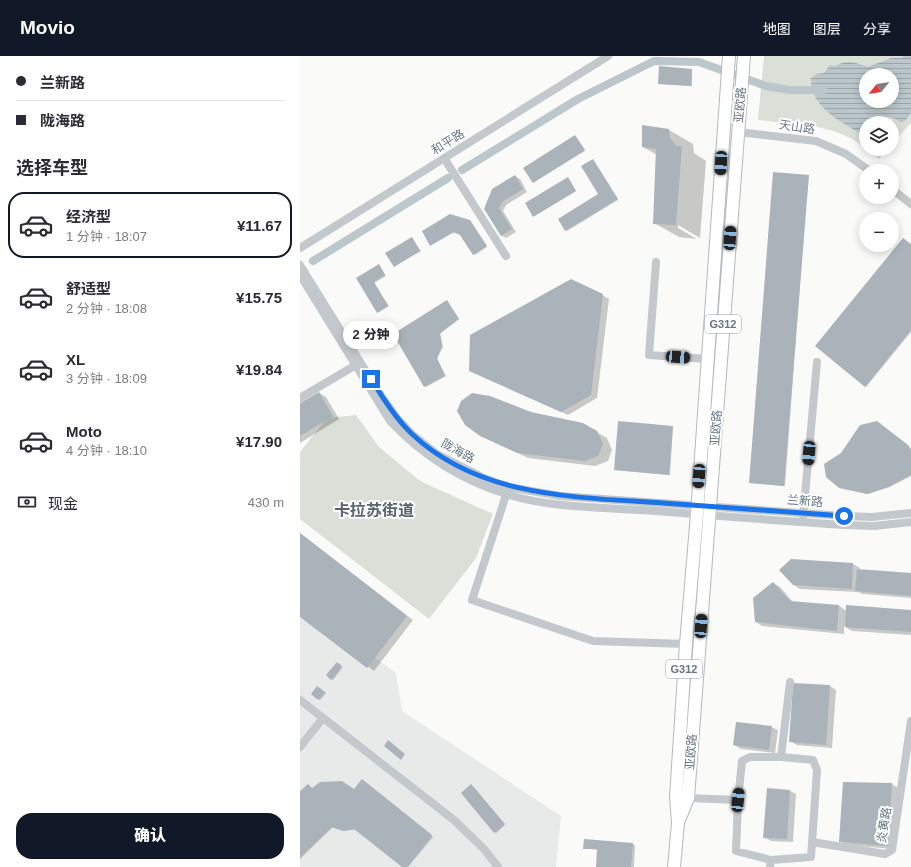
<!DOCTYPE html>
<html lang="zh">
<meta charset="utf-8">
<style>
:root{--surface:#fff;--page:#f7f7f7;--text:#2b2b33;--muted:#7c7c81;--line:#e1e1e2;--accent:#111827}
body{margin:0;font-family:Arial,"Noto Sans SC",sans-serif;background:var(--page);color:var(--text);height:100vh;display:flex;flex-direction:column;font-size:15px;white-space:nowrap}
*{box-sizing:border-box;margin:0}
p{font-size:13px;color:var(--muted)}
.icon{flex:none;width:22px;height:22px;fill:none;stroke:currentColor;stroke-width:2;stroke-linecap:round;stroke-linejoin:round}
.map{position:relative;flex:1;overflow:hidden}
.panel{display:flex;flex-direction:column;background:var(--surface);width:300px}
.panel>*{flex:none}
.top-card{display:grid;align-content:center;height:88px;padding:0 16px;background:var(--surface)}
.needle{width:26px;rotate:240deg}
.controls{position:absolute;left:559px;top:12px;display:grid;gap:8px}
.controls a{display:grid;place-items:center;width:40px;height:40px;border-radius:50%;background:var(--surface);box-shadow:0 2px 10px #0003;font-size:20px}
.end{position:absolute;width:18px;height:18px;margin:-9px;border:5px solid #1a73e8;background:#fff;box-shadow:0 0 0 2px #fff}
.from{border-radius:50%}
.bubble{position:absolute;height:28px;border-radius:14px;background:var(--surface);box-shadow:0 2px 10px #0003;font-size:13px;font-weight:800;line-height:28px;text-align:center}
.car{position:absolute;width:12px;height:24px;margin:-12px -6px;border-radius:5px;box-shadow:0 0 3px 1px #0007;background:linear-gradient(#222 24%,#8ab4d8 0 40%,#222 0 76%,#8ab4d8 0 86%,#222 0)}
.top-card b{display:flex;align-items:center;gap:14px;height:38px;font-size:15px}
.top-card b+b{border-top:1px solid var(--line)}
.top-card i{width:10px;height:10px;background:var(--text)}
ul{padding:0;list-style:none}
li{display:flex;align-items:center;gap:12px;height:66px;margin:0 8px 6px;padding:0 8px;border:2px solid transparent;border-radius:16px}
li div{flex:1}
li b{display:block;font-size:15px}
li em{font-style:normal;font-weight:800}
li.selected{border-color:var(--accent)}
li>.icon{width:36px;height:36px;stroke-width:1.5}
h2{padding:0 16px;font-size:18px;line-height:48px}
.pay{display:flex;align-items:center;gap:10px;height:44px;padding:0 16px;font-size:15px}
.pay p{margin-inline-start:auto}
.button{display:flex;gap:8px;margin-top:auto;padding:8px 16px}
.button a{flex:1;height:46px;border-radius:16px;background:var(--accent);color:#fff;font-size:16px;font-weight:800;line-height:46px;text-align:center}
header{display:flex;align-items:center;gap:24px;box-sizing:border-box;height:56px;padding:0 20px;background:var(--accent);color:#fff}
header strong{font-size:19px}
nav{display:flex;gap:22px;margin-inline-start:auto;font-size:14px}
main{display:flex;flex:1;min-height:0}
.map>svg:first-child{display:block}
</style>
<header>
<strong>Movio</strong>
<nav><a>地图</a><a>图层</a><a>分享</a></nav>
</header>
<main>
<section class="panel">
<div class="top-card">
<b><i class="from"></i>兰新路</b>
<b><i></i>陇海路</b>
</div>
<h2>选择车型</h2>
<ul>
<li class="selected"><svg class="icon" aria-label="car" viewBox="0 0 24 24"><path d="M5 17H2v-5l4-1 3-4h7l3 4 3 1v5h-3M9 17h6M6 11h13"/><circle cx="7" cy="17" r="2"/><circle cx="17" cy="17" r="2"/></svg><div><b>经济型</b><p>1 分钟 · 18:07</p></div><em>¥11.67</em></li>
<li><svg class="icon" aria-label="car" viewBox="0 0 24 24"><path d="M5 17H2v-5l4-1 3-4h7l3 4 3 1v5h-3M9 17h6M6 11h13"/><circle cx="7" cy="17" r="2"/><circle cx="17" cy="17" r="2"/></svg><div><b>舒适型</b><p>2 分钟 · 18:08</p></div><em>¥15.75</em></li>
<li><svg class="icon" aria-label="car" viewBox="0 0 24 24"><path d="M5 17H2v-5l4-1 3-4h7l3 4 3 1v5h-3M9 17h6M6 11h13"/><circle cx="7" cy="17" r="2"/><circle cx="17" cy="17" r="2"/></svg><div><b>XL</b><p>3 分钟 · 18:09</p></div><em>¥19.84</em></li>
<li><svg class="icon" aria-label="car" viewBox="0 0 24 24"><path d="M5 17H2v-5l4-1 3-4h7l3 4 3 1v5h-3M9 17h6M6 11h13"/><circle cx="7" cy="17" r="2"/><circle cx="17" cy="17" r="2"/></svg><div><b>Moto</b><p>4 分钟 · 18:10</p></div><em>¥17.90</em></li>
</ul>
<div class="pay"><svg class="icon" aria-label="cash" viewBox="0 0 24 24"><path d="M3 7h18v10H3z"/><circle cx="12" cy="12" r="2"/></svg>现金<p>430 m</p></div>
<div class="button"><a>确认</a></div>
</section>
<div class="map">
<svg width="611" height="811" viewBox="0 0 611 811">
<defs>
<pattern id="water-rules" width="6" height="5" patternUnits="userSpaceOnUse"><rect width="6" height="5" fill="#bbc7cb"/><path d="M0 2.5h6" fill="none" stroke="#9ca6aa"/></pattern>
</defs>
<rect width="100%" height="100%" fill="#fafaf8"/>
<path fill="#e8e9e9" d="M0,546L96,617L102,655L261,760L256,811H0Z"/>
<path fill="#dadfd7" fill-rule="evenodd" d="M464,0H611V67L592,88V67H566V93H588L579,103C572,98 565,91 557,86C528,67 491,68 458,64ZM566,19H592V45H566Z
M56,359L79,391L120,425L193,458L176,502L129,563L0,463V396L27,362Z"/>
<path fill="url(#water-rules)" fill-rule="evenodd" d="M604,0H611V57L606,64L601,67C594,60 582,58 575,67H566V81C544,67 510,53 511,22L516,18L524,17L530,9L535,10C548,3 554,6 568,11L591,2H601ZM566,19H592V45H566Z"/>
<path fill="#0003" d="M392,14V30L360,28Z
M369,74L393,88L394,97L406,105L400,182L378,169V172L397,183L379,181L354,167L357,99L343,91Z
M276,81L285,95L234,126Z
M294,105L318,144L267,175L259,163L299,139Z
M215,120L220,123L227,136L206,149L203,155L216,176L206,182L201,179L186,152Z
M508,120L485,430L451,427H450Z
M269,123L276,135L234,160Z
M170,165L187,191L175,199L161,178L155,176L131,189Z
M112,182L121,195L94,210Z
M611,189V276L566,331L516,290Z
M79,209L86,220L74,227L89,250L79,256L57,222Z
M302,239L309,243L297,342L268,359L177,318Z
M147,245L159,263L140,278L143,291L137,303L146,320L126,331L94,278Z
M19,337L26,341L39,363L0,387V348Z
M230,357L282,368L307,382L312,394L308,405L295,410L228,402L181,379Z
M578,367L609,390L611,394V420L590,431L568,438L541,432L542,397Z
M373,370L370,419L315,414Z
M0,477L113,564L74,615L0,559Z
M491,504L553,508L560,512L559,514L611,518V542L563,538L558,536L500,533L494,529Z
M473,527L480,531L493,546L539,550L547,555H611V579L552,575L544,570V578L462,570L456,566Z
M37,607L42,612L33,624L27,619Z
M530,630L536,634L532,692L497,689L490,685Z
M18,631L26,637L20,644L12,637Z
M471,671L478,674L475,697L441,693L434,689Z
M62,724L133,781L108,811H103L56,773L45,775L33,771L0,803V736L13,733L54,734Z
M592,728L598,732L594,793L546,789L540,785Z
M173,730L205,769L196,777L195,776Z
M490,735L496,738L493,786L471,785L464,781Z
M332,788L335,789L334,811H297L298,794L284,792Z"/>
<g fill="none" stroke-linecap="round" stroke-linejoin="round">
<path stroke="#bbc7cb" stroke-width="8" d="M162,114L278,43L354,5L399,6L466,30L490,34H523
M13,205L148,122"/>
</g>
<path fill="#aab3b9" d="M359,10L392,13L391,30L358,28Z
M342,69L369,73L370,82L376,90H382L376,169L353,168L356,93L342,91Z
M275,79L285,94L233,127L223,112Z
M293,103L318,143L265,175L258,163L298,138L281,110Z
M473,116L509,119L484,430L449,427Z
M215,119L223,133L202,146L199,152L212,173L201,180L184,153L192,133Z
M268,121L276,135L233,161L225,147Z
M150,158L170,164L187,190L173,199L160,179L153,176L130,190L122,175Z
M112,181L120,195L94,211L85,197Z
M603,182L611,188V274L565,331L515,290Z
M79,208L85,219L74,226L88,250L77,257L56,222Z
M271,223L303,238L291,339L261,356L169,315L170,279Z
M147,244L159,263L140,277L142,290L137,302L145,320L124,331L93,278Z
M19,336L33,360L0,380V347Z
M172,337L190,340L231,356L283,367L297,375L303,388L298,400L285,405L217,397L180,380L165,369L157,355L161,345Z
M318,365L373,370L369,419L314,414Z
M577,365L608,389L611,394V419L588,431L567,438L539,432L526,421L524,408L541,397L560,369Z
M0,477L107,560L67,612L0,561Z
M491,503L553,507L552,533L493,529L479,514Z
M557,513L611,517V540L555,535Z
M473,526L490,545L539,549L537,575L455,566L453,542Z
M546,549L611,554V576L545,571Z
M37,606L42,610L31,624L26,619Z
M493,627L530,629L526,689L489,686Z
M17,630L25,636L18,644L11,638Z
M436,666L472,670L469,694L433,689Z
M88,684L105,698L101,704L84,690Z
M62,723L132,779L107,811H102L54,773L43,775L31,771L0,801V735L8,728L12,732L20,726L42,725L54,733Z
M543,726L592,727L588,790L539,786Z
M171,728L205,768L194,777L161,737Z
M467,732L490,734L487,783L463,782Z
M284,783L333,787L331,811H296L297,793H283Z"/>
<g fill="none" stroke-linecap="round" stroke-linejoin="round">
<g stroke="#b4b9bd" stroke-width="14">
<path id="highway" d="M379,764L388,742L444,0
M374,811L378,767L376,741L386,588L397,458L429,0"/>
</g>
<path stroke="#c3c8cc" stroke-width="8" d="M438,76L516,85L546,98L570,115
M144,102L206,200
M592,133L611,148
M0,192L308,0
M356,206L349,299L408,303
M0,209L82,341L97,362L112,378L137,398L184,422L208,431L260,440L544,460L572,461L611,457
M0,219L90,365C122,399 161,424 206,438C253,453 307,451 356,455C419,460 482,465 546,469L574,470L611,466
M0,342L56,309
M208,433L172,544L293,585L386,588
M503,462L517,306
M0,644L154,764L184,793L198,811
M0,691L23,662
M388,742L438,744
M512,786L585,798L592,794L611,665
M471,804L436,795L438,744L442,705L450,701H481L490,626
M470,811L471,804L511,801L517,714L513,704L481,701"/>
<use href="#highway" stroke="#fff" stroke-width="12"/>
</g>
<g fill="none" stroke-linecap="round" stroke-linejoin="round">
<path stroke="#1a73e8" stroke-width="5" d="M71,323C83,342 96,363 112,378C180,442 276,441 363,447C423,451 484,456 544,460"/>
</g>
<g text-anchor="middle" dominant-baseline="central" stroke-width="4" stroke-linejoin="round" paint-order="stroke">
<g fill="#fff" stroke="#939fa8" stroke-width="1">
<rect x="405" y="259" width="36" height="18" rx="3"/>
<rect x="366" y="604" width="36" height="18" rx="3"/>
</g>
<g font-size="11" font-weight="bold" fill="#657683">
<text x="423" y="268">G312</text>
<text x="384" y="613">G312</text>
</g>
<g font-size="12" fill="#657683" stroke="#fff">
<text transform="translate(440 49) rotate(-85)">亚欧路</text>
<text transform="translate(497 71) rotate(8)">天山路</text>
<text transform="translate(148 86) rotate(-32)">和平路</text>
<text transform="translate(416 372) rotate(-86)">亚欧路</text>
<text transform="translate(158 395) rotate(29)">陇海路</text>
<text transform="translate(505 445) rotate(4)">兰新路</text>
<text transform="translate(391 696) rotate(-86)">亚欧路</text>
<text transform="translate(584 769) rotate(-81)">炎黄路</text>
</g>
<g font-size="16" font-weight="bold" fill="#57646e" stroke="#fff">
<text x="74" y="454">卡拉苏街道</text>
</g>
</g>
</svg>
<div class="controls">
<a><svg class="needle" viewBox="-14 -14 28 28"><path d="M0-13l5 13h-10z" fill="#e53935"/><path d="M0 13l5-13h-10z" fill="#7c7c81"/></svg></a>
<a><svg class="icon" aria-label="layers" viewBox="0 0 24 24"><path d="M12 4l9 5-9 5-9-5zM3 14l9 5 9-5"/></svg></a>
<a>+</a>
<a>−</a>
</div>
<i class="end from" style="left:544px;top:460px"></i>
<i class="end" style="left:71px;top:323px"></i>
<div class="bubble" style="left:43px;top:265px;width:56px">2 分钟</div>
<i class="car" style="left:421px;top:107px;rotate:183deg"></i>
<i class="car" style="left:430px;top:182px;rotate:4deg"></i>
<i class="car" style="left:378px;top:301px;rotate:94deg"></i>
<i class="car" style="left:509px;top:397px;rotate:185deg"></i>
<i class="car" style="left:399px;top:420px;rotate:184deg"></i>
<i class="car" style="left:401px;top:570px;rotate:4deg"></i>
<i class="car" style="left:438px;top:744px;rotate:6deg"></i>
</div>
</main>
